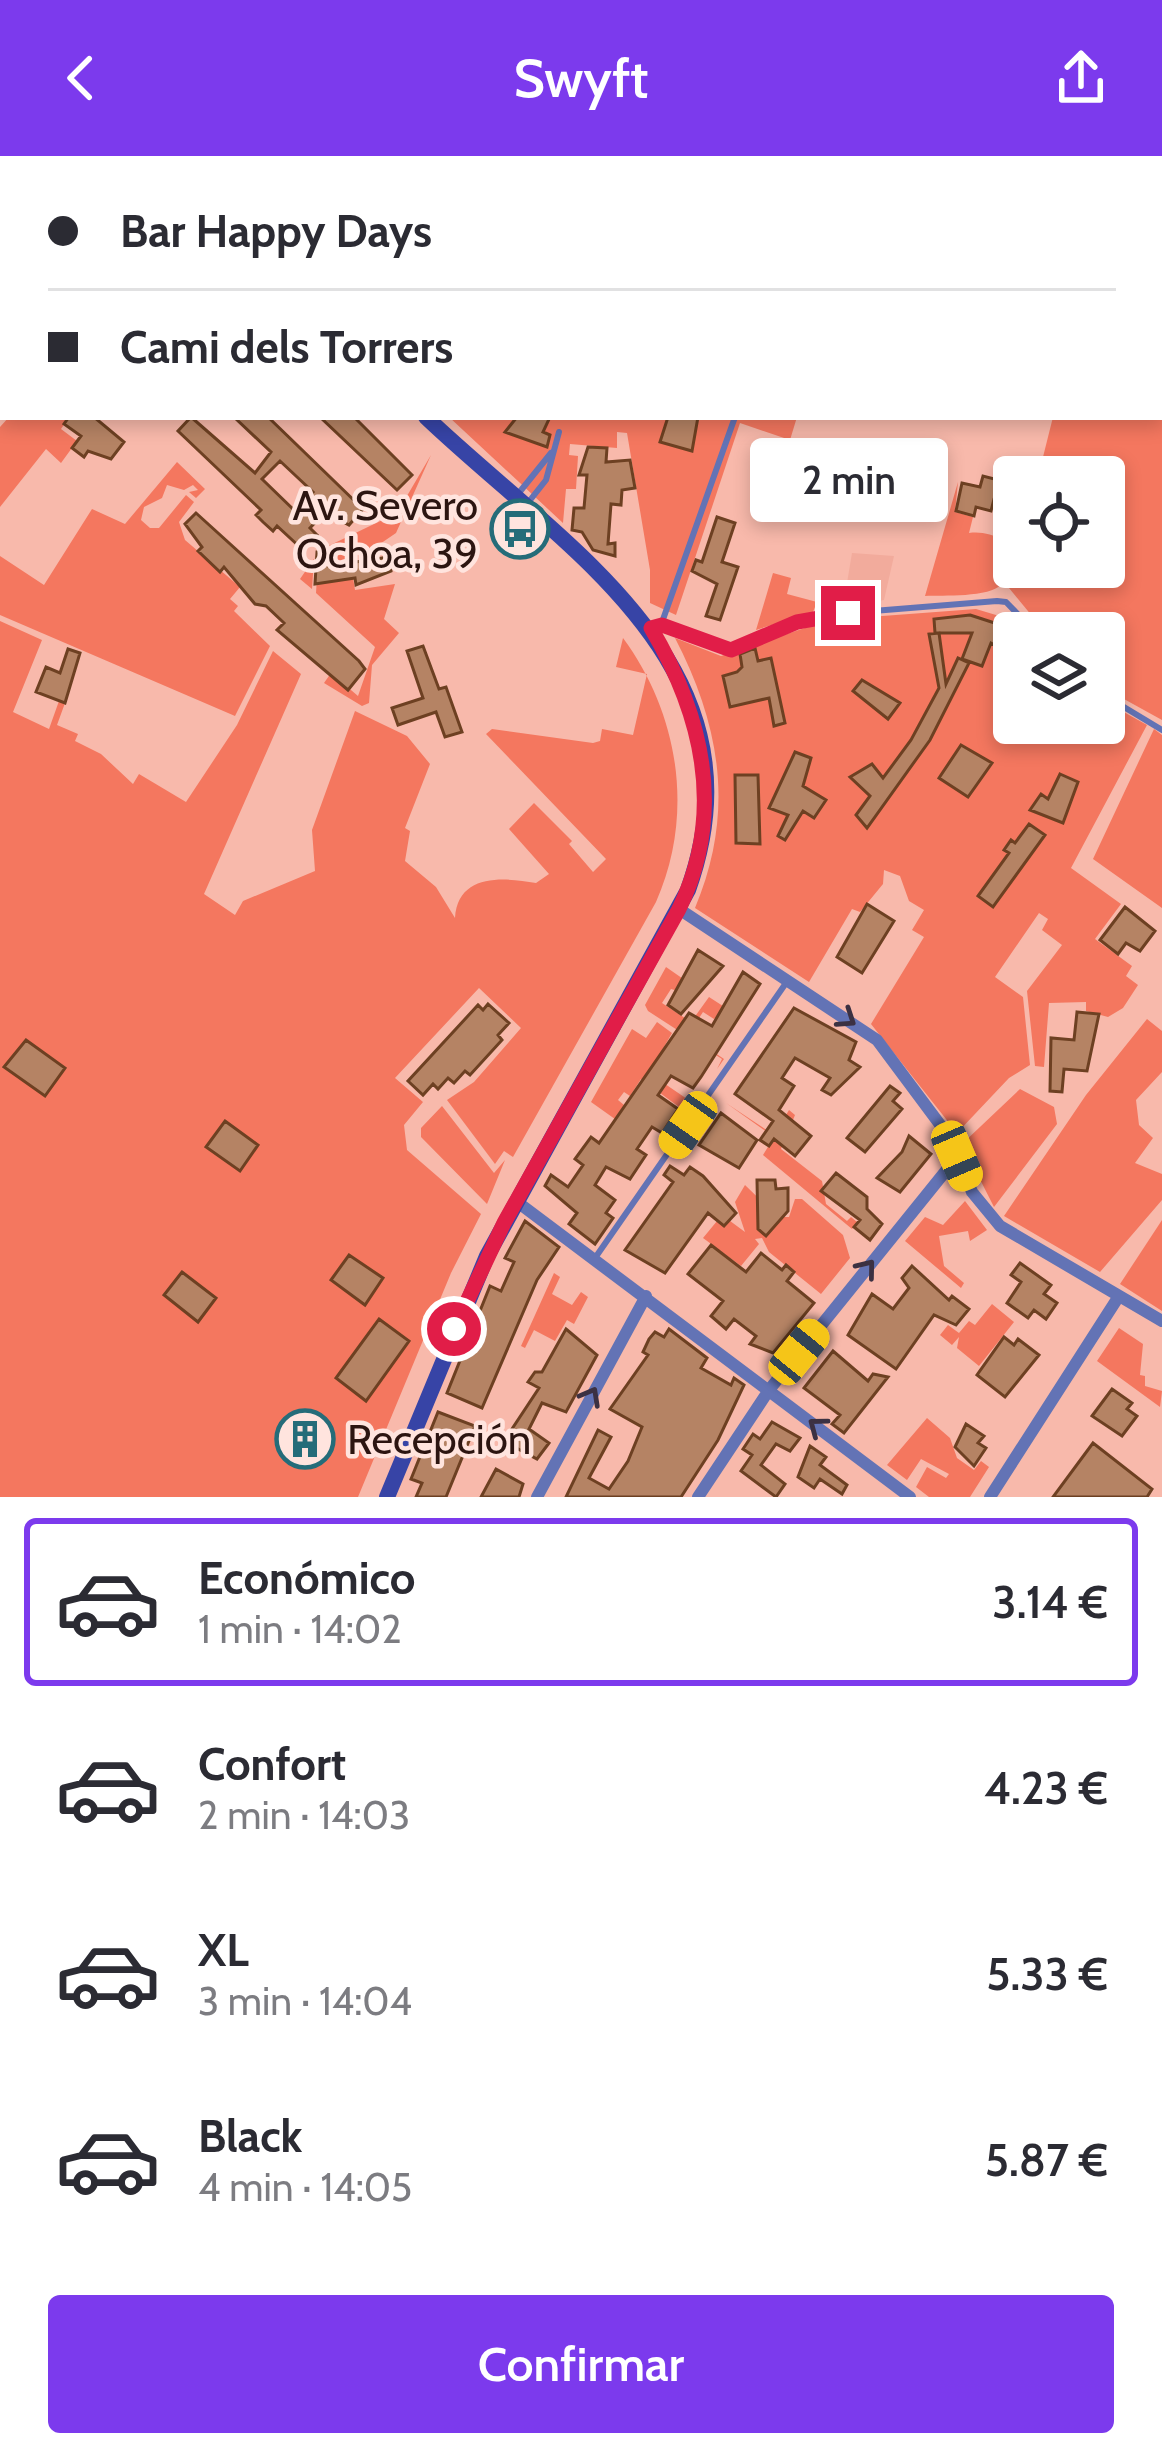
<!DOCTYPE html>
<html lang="es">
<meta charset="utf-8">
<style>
:root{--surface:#fff;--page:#f7f7f7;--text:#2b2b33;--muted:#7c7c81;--line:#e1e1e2;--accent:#7c3aed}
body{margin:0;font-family:Cabin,sans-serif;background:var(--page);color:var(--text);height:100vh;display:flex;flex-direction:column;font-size:45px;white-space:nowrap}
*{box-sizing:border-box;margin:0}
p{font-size:39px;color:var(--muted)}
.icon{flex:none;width:66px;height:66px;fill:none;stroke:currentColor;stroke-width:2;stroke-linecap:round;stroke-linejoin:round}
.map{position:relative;height:1341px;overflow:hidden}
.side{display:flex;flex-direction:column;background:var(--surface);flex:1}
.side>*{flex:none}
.hud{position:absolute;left:0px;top:0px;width:1164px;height:264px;box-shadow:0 6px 18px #0003;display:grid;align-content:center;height:264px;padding:0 48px;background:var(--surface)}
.controls{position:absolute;left:993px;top:300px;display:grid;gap:24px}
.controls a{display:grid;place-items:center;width:132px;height:132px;border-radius:12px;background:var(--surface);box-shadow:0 6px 18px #0003;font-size:60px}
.end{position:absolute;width:54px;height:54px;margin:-27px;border:15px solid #e11d48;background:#fff;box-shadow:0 0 0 6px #fff}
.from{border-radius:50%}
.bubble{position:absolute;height:84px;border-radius:12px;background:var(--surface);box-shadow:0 6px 18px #0003;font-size:39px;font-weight:600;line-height:84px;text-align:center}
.car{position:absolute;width:36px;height:72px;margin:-36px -18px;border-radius:15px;box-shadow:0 0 9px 3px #0007;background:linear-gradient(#f5c518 24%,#345 0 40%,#f5c518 0 76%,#345 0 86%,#f5c518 0)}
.hud b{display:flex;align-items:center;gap:42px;height:114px;font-size:45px}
.hud b+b{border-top:3px solid var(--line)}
.hud i{width:30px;height:30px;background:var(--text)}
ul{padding:21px 0 0;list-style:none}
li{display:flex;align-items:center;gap:36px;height:168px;margin:0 24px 18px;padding:0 24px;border:6px solid transparent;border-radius:12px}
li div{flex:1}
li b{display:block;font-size:45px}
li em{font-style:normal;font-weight:600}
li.on{border-color:var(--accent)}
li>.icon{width:108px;height:108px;stroke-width:1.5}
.primary-button{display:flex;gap:24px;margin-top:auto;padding:24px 48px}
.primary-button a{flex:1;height:138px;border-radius:12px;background:var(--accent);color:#fff;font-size:48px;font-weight:600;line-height:138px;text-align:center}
header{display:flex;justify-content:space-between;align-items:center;height:156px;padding:0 48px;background:var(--accent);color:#fff;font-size:54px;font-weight:600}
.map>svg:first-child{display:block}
</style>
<header><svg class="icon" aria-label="back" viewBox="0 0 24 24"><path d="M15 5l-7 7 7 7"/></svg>Swyft<svg class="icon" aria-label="share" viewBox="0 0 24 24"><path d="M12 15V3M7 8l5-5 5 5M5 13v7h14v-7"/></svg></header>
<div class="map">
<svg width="1162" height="1341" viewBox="0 0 1162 1341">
<rect width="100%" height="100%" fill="#f8b9ab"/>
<path fill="#f2ab9c" d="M852,397L894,400L884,444L843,451Z"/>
<path fill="#f4775f" d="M225,0H1068L223,3Z
M1139,0H1162V564L1104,532V477H1046L1009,432L1015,411H1104V321H1038L1053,261H1161V3Z
M9,261H69L61,273L77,285L61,307L46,293L0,351V271Z
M449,261H797L790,284L740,267L676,459L650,447V414L627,277L617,276V292L570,288L569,299L578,300L576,333H566L563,367Z
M431,299L396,377L374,392L345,401L347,422H353L355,434L395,428L384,463L399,477L372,509L369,547L362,550L324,527L331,517L358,540L375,491L316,437L317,421L330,397L314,402L312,433L300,423L320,394L397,357Z
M177,306L205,333L196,342L189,336L198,334L193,329L184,334L167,329L162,342L144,351L141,364L150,372H159L186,339L194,346L179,366L185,384L240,431L230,443L238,450L234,455L270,490L235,560L0,459V400L44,429L92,353L125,368Z
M958,326L955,356L973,361L969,377C999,373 1030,397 1002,428C989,442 943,439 925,440Z
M773,417L791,422L787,438L817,446L813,456L756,474Z
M976,453L1006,462L1022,477H1014V567H1104V545L1147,569L1071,712L1121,748L1095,783L1132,810L1126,820L1138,829L1123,852L1108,861L1086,855V846L1049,847L1044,911L1035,910L1027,835L1062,789L1042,774L1048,763L1039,757L995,821L1023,841L1030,909L1009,922L957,977L871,868L924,781L912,774L924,754L909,745L900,720L884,714L883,728L860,756L852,753L809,826L695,752C735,657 721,571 675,482L721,500L829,464Z
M0,465L42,484L13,556L49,573L59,545L65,547L57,569L78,578L75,585L101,598L133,628L139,618L186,646L237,569L273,495L301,518L204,738L235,759L243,745L315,715L312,674L355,555L407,580L430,608L405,672L410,675L405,705L436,731L455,762C458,718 502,721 536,727L549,718L509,673L534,647L572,685L569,688L593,716L606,703L486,578L492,573L593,587L600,585L602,573L633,579L647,518L616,511L623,482C679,558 695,658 656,746L513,1001L504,995L495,1008L447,944L474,926L521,872L479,832L395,922L423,946L404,969L407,994L481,1058L451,1117L358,1341H0Z
M1154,573L1162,579V752L1093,703Z
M666,811L689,827L678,835L671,833L662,847L691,866L709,841L726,852L714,863L703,856L695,868L699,886L724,903L717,913L722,903L648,855L645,849Z
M1147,863L1162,875V916L1136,944L1139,969L1153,982L1135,1007L1162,1018V1044L1100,1116L1004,1060L1086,939Z
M657,866L672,877L649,917L690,945L702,935L692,949L684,944L679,951L641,923L630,940L624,936L618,944L624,949L616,961L636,978L591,946L632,873L646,882Z
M1020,933L1054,951L1057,968L994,1051L962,988Z
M726,947L774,979L789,954L795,959L781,993L822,1025L826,1048L847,1065L851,1061L857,1066L852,1073L763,999L774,981Z
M442,950L494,1017L505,1004L487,1048L421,981V972Z
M745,1029L778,1061H789L795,1043H802L843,1079L850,1102L821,1138L769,1096L762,1082L755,1083L759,1088L741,1110L703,1082L722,1059L745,1076L735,1046Z
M965,1045L987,1074L970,1085L968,1075L939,1080L944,1110L964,1127L961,1132L905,1085L925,1061L943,1069Z
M1162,1064V1155L1120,1128Z
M554,1117L560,1121L552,1138L572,1149L581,1136L588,1141L574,1168L567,1164L555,1185L534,1174L525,1192L521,1190Z
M992,1148L1014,1166L979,1210L957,1192L959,1181L952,1189L940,1179L948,1169L959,1177L969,1165L975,1169Z
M1119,1172L1143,1188L1140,1219L1145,1220V1230L1162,1235L1160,1251L1097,1205Z
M927,1262L950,1282L957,1302L974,1314L981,1305L989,1311L970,1341H929L916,1331L927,1311L946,1322L949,1318L921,1303L907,1324L887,1309Z"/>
<path fill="#b58364" stroke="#6d4022" stroke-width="3" fill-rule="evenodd" d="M69,261H94L124,286L111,303L88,295L84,301L72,292L81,280L64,268Z
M191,261L255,317L271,296L234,261H268L363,353L349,369L325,356L310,372L317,379L303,394L277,370L273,375L263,366L256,359L261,354L178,275ZM280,305L313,336L295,355L262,323Z
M320,261H354L412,319L397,334Z
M517,261H550L543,276L550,279L547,291L505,276Z
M668,261H698L692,295L660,286Z
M588,291L607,292L606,306L630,304L635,332L622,334L621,349L611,348L608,388L615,387V400L593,394L582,376L572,374L574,352H584L587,319H579Z
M1000,317L1014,321L1010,341L994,343L991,355L976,351L974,360L956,355L962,327L980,331L983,320L998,324Z
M196,357L359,505L365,513L348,534L277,474L284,467L266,450L255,448L224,411L220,416L198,395L202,391L185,368Z
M717,361L735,367L722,406L738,411L720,464L706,460L717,428L692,415L696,404L702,406Z
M317,396L330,397L329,410L389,401L391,415L356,429L355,422L315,428Z
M970,459L1010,472L1014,499L991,487L982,510L962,503L972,477H935L934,463Z
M939,477L946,528L958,502L969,507L930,584L867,672L856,659L870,640L850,621L872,608L883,622L911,584L939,532L929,478Z
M423,490L439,533L446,531L462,576L445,581L436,556L398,569L392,552L423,542L407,495Z
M755,492L758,505L771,502L785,567L774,570L769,542L730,551L723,520L737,516L742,511L740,498Z
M68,493L80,497L65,547L36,536L46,511L60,517Z
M862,524L900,547L888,563L853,535Z
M961,589L992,607L968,641L939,622Z
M795,596L811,602L803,630L826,644L814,662L803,655L785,684L778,680L788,659L769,652Z
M1060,618L1078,626L1063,667L1030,654L1041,638L1048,643Z
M735,619H758L760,688L736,687Z
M1029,668L1045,679L993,751L978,740L1009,697L1004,694L1011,684L1015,687Z
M867,748L894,765L862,817L837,801Z
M1125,751L1155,775L1140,795L1126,787L1118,798L1100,784Z
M698,794L723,810L681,858L668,849Z
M743,816L760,828L701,921L693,932L671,920L658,939L678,953L662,977L652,971L637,993L646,999L630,1023L606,1011L595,1029L615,1044L606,1057L613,1062L595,1088L569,1068L577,1057L545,1030L551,1019L568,1031L583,1009L575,1003L591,981L599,987L689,857L712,870Z
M488,848L509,867L498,879L502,884L470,919L465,915L454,927L448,922L438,933L433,928L423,939L408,925L478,849L483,854Z
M794,852L856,886L849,904L860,911L831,939L822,934L830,922L795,902L782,922L794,930L779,954L811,980L795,1000L774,983L769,990L760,984L773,965L735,938Z
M1077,856L1099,858L1087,915L1064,913L1062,936L1050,935L1051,882L1074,884Z
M26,884L65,912L45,940L4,911Z
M890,930L900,937L893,945L902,953L865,996L847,982Z
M721,957L757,984L739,1012L699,989Z
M225,965L258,989L240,1015L206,991Z
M909,980L931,998L900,1036L877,1022L902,996Z
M670,1010L684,1019L690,1011L703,1020L736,1057L724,1070L708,1057L665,1117L625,1094L673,1026L664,1019Z
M836,1017L867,1041V1053L882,1068L870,1084L854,1071L860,1064L821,1035Z
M757,1024H775L776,1033L788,1032V1055L766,1080L758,1073Z
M525,1065L559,1091L537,1124L482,1252L447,1237L490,1130L501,1135L514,1106L505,1102Z
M711,1089L746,1116L761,1097L782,1114L786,1109L794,1116L787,1125L814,1147L773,1197L750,1188L756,1180L734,1163L726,1173L711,1160L723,1145L688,1118Z
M349,1099L383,1122L365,1149L331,1124Z
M1020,1107L1051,1129L1044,1138L1057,1147L1046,1163L1034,1154L1028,1162L1007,1147L1021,1126L1011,1119Z
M912,1110L949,1144L952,1140L969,1153L956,1169L934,1159L896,1213L848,1179L872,1138L893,1153L909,1132L902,1122Z
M182,1116L216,1142L198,1166L164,1139Z
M379,1163L409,1185L366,1245L336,1222Z
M566,1173L597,1199L566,1256L542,1247L529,1273L549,1287L537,1303L509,1288L515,1279L510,1276L539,1232L528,1226L535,1216H542Z
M669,1173L707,1202L701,1212L731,1229L734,1222L744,1229L718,1284L681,1341H566L598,1274L611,1281L589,1322L609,1333L628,1305L642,1271L610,1253L648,1199L643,1196L649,1183L655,1176L664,1181Z
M1004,1181L1014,1189L1018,1183L1039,1199L1005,1241L977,1219Z
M833,1195L868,1225L873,1218L888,1221L844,1277L832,1268L840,1259L804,1232Z
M1112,1233L1132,1247L1127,1253L1137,1260L1122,1280L1092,1260Z
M438,1256L475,1270L446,1341H416L422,1327L411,1323Z
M772,1266L800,1282L790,1295L776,1288L761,1309L785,1328L776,1341L741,1315L752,1299L743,1293L753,1278L760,1283Z
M966,1268L984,1280L978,1287L986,1292L974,1310L955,1291Z
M1093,1287L1152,1333L1147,1341H1053Z
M810,1290L826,1301L820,1309L847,1329L842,1338L820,1323L814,1332L798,1321Z
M496,1313L523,1328L519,1341H481Z"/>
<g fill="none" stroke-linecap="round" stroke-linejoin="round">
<path stroke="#6373b5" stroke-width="6" d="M518,338L551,297
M527,348L546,324L559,276
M661,469L731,493L797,466L836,458L997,445L1006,446L1036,477
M651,472L661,469L735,261
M1104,539L1162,574
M595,1102L786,827"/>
<path stroke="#6373b5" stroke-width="12" d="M679,753L877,884L953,986L972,1036L1000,1070L1162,1165
M516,1045L910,1341
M537,1341L646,1140
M698,1341L769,1234L957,1001
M990,1341L1119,1140"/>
<path stroke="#3744a6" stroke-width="16" d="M53,0L57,3
M184,3L187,0
M203,3L204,0
M0,226L3,223
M387,1341L487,1100L688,734C769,509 563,392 426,261"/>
</g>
<defs><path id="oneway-chevron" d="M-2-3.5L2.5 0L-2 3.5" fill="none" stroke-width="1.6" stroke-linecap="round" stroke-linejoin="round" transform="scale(3)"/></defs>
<g stroke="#3c3142">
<use href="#oneway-chevron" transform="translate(847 863) rotate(34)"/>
<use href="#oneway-chevron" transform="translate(867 1112) rotate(-51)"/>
<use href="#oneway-chevron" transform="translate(591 1240) rotate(-61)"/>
<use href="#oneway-chevron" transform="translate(817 1270) rotate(-143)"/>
</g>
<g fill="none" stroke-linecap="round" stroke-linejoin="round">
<path stroke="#e11d48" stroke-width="15" d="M454,1173L504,1067L679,753C726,656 703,560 651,472L662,469L731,494L797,466L848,457"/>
</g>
<defs>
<g id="bus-ring" transform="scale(3)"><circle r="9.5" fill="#ffe4de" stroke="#256c79" stroke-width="1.5"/><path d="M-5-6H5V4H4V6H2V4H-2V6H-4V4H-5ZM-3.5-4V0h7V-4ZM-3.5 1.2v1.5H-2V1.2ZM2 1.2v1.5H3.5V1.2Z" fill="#256c79"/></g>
<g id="building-ring" transform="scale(3)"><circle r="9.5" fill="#ffe4de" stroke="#256c79" stroke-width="1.5"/><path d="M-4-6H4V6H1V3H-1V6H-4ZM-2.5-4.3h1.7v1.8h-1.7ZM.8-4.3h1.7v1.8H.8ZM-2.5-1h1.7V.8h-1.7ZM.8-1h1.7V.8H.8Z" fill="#256c79"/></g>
</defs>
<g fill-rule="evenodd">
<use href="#bus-ring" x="520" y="373"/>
<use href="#building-ring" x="305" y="1283"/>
</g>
<g text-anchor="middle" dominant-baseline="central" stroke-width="9" stroke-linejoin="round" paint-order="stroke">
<g font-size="42" fill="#2c1511" stroke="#ffe4de" text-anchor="end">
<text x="478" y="349">Av. Severo<tspan x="478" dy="48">Ochoa, 39</tspan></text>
<text x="347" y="1283" text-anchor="start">Recepción</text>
</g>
</g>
</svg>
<div class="controls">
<a><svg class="icon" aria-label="locate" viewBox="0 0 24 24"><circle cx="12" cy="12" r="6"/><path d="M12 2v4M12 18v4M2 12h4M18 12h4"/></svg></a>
<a><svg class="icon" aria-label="layers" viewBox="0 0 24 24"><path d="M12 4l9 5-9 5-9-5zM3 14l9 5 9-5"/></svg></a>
</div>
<i class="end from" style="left:454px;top:1173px"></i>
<i class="end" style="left:848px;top:457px"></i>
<div class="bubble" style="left:750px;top:282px;width:198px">2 min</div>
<i class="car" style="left:688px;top:969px;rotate:215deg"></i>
<i class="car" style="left:957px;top:1000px;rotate:157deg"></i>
<i class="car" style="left:799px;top:1196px;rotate:39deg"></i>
<div class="hud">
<b><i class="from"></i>Bar Happy Days</b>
<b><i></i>Cami dels Torrers</b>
</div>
</div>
<section class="side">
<ul>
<li class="on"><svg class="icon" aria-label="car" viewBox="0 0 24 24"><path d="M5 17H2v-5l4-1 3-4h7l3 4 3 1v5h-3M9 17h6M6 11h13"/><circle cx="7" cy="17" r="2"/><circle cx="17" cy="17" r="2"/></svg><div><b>Económico</b><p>1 min · 14:02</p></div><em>3.14 €</em></li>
<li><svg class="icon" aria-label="car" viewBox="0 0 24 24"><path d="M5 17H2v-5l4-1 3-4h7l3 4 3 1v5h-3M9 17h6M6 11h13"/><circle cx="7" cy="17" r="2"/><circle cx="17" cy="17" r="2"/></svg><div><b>Confort</b><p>2 min · 14:03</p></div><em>4.23 €</em></li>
<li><svg class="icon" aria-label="car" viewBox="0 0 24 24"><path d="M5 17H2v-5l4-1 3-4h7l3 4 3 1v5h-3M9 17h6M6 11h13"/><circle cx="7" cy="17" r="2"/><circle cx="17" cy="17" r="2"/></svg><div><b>XL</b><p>3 min · 14:04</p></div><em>5.33 €</em></li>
<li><svg class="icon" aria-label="car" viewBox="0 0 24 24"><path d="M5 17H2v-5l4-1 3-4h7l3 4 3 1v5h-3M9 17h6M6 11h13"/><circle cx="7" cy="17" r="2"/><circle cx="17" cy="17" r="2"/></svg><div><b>Black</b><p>4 min · 14:05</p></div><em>5.87 €</em></li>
</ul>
<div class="primary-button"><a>Confirmar</a></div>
</section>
